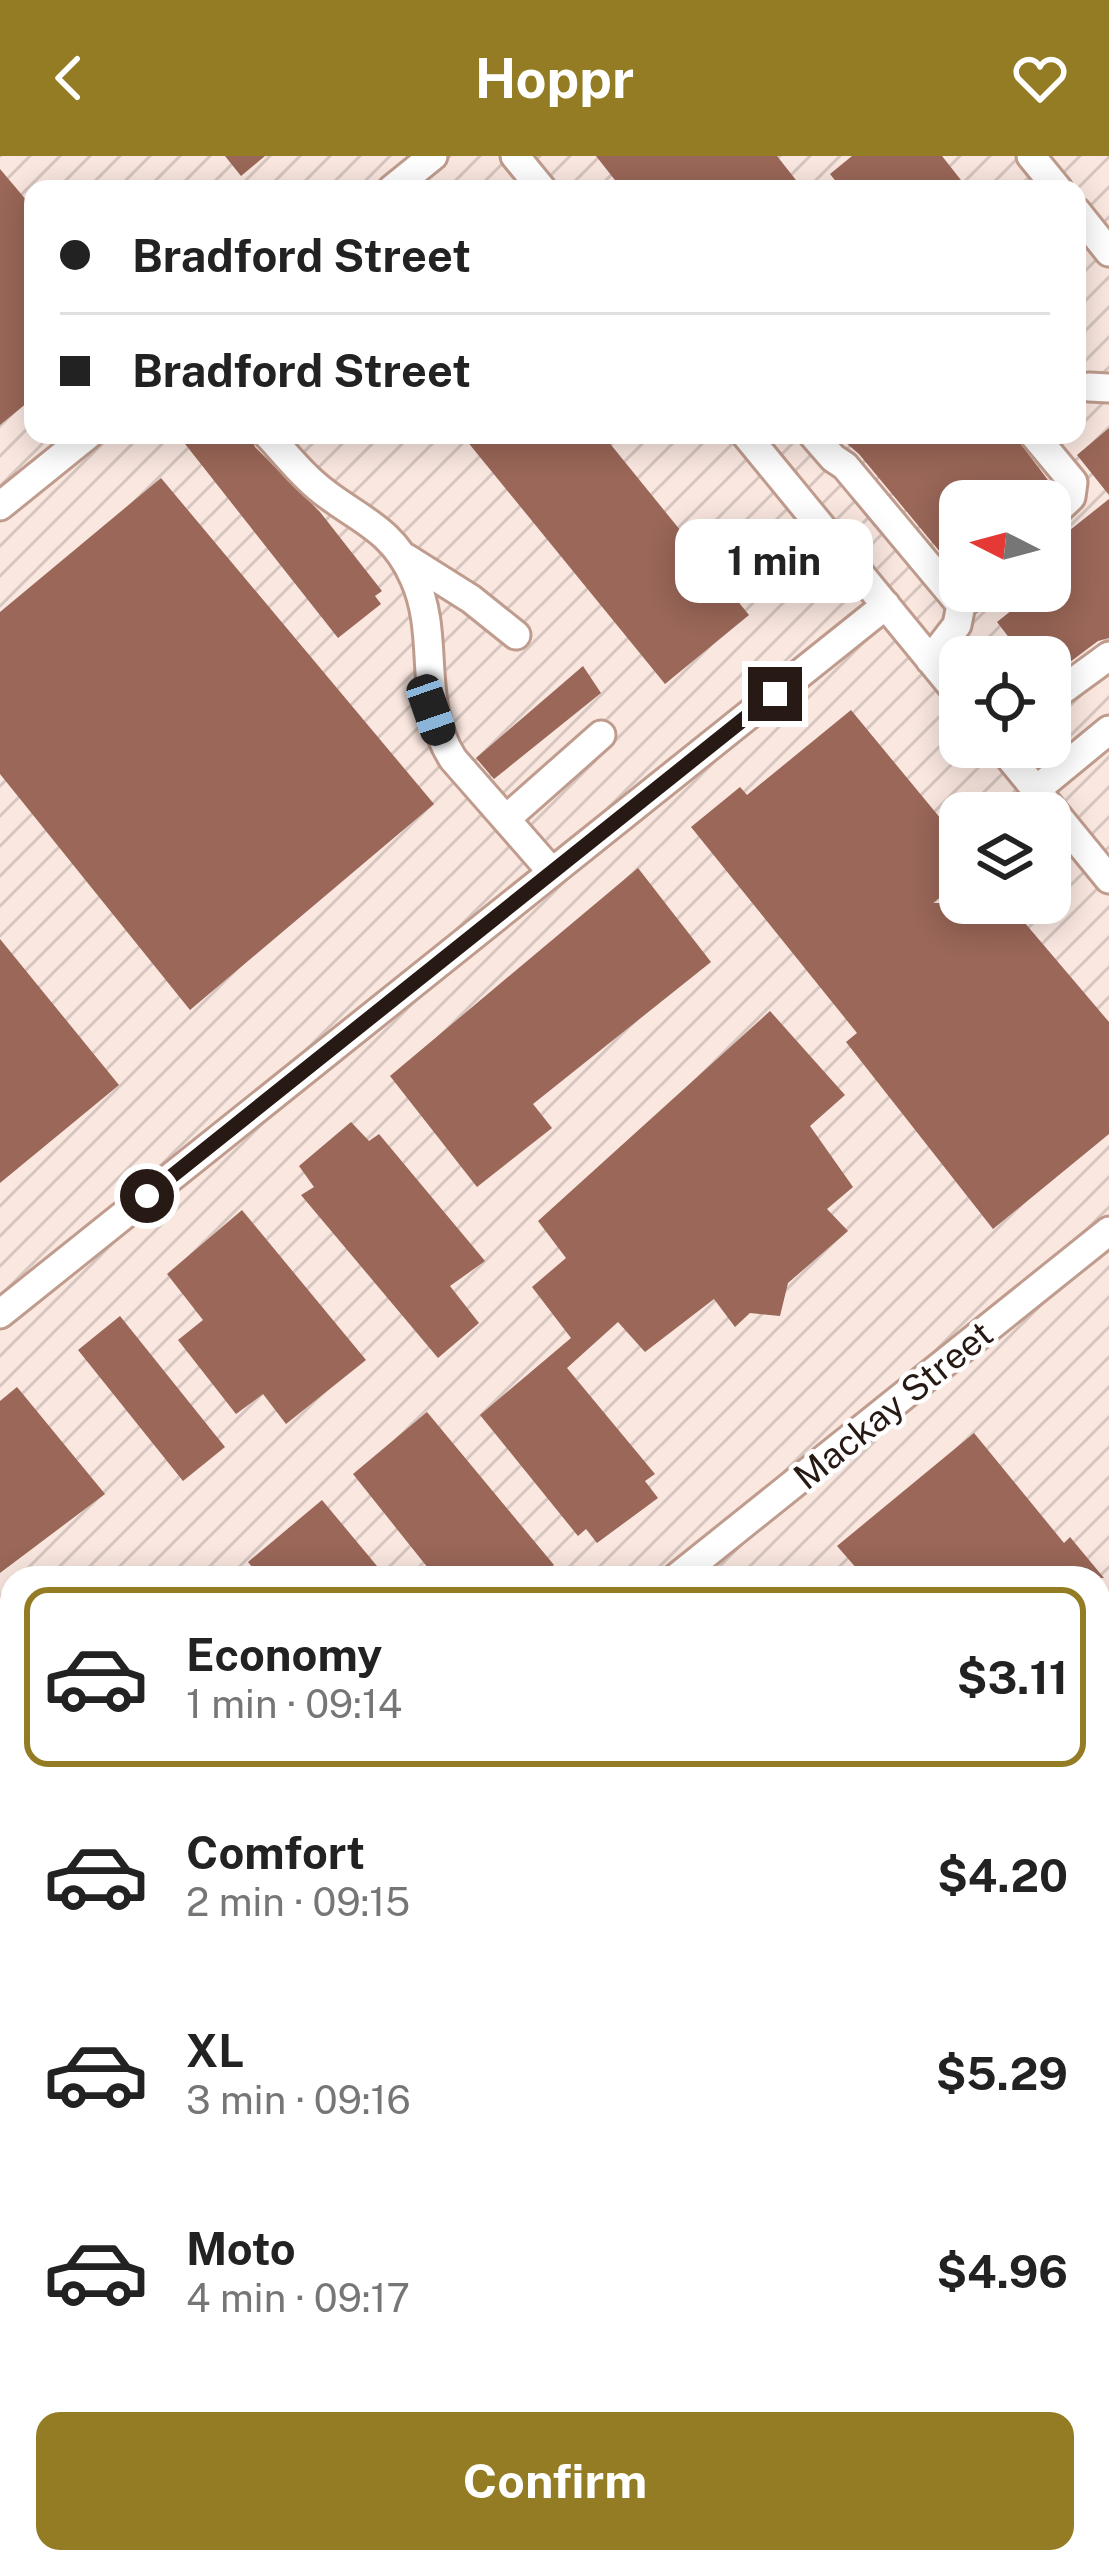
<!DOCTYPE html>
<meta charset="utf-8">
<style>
:root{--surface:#fff;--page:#f2f2f2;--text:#222;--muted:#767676;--line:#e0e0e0;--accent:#937c23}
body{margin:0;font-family:"Public Sans",sans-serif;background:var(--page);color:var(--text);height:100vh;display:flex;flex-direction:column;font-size:45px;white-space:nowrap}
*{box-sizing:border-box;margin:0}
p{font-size:39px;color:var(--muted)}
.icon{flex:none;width:66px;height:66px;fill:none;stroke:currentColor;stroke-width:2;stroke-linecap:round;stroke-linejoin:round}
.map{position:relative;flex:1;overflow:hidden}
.drawer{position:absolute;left:0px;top:1410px;width:1110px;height:1008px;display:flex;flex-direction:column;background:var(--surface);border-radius:36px 36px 0 0;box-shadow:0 6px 30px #0003}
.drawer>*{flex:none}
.guide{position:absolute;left:24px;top:24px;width:1062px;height:264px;border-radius:24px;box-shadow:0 6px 30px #0003;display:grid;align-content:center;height:264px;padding:0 36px;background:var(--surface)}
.needle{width:78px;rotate:276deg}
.buttons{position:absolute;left:939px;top:324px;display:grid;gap:24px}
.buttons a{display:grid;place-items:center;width:132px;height:132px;border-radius:24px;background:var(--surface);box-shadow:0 6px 30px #0003;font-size:60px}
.end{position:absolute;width:54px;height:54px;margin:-27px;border:15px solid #271914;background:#fff;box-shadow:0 0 0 6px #fff}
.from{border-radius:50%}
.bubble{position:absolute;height:84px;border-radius:24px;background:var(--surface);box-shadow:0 6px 30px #0003;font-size:39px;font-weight:700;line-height:84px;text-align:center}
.car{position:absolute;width:36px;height:72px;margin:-36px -18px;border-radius:15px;box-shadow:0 0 9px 3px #0007;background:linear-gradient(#222 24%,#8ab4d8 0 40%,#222 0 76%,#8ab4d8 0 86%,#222 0)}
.guide b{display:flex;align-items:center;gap:42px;height:114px;font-size:45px}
.guide b+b{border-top:3px solid var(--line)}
.guide i{width:30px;height:30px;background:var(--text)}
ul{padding:21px 0 0;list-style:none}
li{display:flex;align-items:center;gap:36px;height:180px;margin:0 24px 18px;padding:0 12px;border:6px solid transparent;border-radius:24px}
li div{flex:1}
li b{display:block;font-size:45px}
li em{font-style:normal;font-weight:700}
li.active{border-color:var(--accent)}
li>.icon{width:108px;height:108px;stroke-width:1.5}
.button{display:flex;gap:24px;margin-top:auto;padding:24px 36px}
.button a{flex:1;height:138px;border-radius:24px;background:var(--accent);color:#fff;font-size:48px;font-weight:700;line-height:138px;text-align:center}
header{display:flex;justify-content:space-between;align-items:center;height:156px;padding:0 36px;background:var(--accent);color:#fff;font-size:54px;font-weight:700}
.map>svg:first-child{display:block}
</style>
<header><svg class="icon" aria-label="back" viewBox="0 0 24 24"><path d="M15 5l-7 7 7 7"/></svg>Hoppr<svg class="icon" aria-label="heart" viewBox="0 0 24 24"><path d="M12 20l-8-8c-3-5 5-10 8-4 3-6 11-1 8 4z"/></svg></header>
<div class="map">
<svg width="1109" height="2418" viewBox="0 0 1109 2418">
<defs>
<pattern id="industrial-furrows" width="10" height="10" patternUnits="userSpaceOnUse" patternTransform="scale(3)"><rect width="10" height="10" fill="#fae7e0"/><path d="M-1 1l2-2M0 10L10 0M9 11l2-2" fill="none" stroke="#d6c6bf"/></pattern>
</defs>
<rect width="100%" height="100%" fill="#fcf4f1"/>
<path fill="url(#industrial-furrows)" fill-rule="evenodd" d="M0,0H1109V1815L1098,1824V1422H12V2406H394L379,2418H0ZM33,33H1077V279H33ZM960,345H1050V435H960ZM960,501H1050V591H960ZM960,657H1050V747H960Z
M1109,2015V2418H561L576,2406H1098V2025Z"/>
<path fill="#9a6758" d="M225,0H265L241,20Z
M596,0H777L803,33H622Z
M852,0H942L968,33H842L830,18Z
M0,13L33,52V242L0,269Z
M1109,272V339L1077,299Z
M178,279H250L255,291L320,356L382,435L375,440L381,448L338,482Z
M462,279H603L749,459L665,528Z
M837,279H1014L1054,332L1041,345H960V420L859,298Z
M161,322L434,648L190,854L0,618V456Z
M1109,343V482L1098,485L1050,521V501H1024L997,466L1036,435H1050V390Z
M583,510L601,537L494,623L476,602Z
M851,554L960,686V725L933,747H1008L1109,866V978L993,1073L846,886L857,877L691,671L740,631L747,639Z
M638,712L711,806L533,948L552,972L477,1031L390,920Z
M0,783L119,929L0,1027Z
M770,855L845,939L810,970L853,1031L827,1053L848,1075L788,1127L780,1160L750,1157L735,1171L714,1143L645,1196L618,1166L567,1212L655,1318L645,1325L658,1342L597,1387L586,1373L578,1380L480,1259L571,1182L532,1131L566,1102L538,1065Z
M351,966L369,985L379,978L485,1105L450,1130L479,1167L438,1202L301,1039L314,1031L299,1010Z
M242,1054L366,1204L286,1268L263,1238L236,1258L178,1184L203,1164L167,1118Z
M120,1160L225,1291L183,1325L78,1194Z
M17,1231L105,1338L0,1417V1245Z
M427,1256L554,1409L536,1422H436L353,1318Z
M974,1277L1064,1387L1070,1381L1104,1422H865L837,1390Z
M322,1344L387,1422H261L248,1406Z"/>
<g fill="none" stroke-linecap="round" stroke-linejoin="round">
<g stroke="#bf9c8d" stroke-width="33">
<path id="minor" d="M515,0L542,33
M1031,0L1058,33
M392,33L433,0
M1077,56L1109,96
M1089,231L1109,232
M268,279C283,295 297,313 313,327C350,361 391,368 414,422C441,481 416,545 453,603L552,716
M746,279L960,540
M813,279L833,302L845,310L961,449
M1034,279L1073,326L1071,341L1050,361
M0,350L88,279
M406,402L471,443L516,479
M930,504L957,469L961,449L979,435
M1050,543L1109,500
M1001,591L1109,723
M1036,634L1109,574
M506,663L601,579
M0,1158L886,449
M676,1422L1109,1075
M0,1612L12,1626
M1098,2139L1109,2153
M1098,2350L1109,2341
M1013,2418L1028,2406"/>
</g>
<g stroke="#bf9c8d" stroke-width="42">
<path id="major" d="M1098,1859L1109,1849
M1098,1938L1109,1928
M419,2418L433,2406
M501,2418L517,2406"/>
</g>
<use href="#minor" stroke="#fff" stroke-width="27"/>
<use href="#major" stroke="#fff" stroke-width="36"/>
</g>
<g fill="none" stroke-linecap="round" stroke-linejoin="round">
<path stroke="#271914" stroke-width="15" d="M147,1040L775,538"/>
</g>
<g text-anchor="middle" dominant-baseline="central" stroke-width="9" stroke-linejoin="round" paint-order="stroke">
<g font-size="36" fill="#271914" stroke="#fff">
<text transform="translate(893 1249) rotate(-39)">Mackay Street</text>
</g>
</g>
</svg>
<div class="buttons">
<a><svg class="needle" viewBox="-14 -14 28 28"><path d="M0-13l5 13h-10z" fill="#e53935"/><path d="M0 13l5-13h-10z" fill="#767676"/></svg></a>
<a><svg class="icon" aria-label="locate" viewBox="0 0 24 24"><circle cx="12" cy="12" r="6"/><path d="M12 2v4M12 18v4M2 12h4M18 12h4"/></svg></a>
<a><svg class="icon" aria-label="layers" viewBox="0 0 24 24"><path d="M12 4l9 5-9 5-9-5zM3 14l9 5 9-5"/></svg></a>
</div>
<i class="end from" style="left:147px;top:1040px"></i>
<i class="end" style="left:775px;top:538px"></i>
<div class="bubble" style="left:675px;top:363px;width:198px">1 min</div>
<i class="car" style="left:431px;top:554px;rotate:161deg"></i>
<div class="guide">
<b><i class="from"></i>Bradford Street</b>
<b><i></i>Bradford Street</b>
</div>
<section class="drawer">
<ul>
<li class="active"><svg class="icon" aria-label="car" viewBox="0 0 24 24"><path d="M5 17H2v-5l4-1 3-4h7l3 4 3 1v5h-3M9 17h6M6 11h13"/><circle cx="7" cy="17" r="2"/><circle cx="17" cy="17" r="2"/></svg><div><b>Economy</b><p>1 min · 09:14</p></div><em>$3.11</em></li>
<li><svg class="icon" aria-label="car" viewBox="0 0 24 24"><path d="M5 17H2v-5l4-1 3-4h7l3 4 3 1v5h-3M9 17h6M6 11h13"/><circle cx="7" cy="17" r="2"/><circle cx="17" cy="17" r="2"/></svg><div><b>Comfort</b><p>2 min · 09:15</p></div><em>$4.20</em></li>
<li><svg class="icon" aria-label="car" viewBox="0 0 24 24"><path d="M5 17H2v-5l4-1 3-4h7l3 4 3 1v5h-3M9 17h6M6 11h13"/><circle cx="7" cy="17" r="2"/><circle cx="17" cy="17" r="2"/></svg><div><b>XL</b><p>3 min · 09:16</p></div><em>$5.29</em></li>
<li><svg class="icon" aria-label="car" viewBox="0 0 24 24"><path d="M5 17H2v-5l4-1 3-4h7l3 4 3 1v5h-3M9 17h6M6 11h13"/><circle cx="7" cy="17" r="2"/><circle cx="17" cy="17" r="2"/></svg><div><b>Moto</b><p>4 min · 09:17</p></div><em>$4.96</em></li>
</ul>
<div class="button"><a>Confirm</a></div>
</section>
</div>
